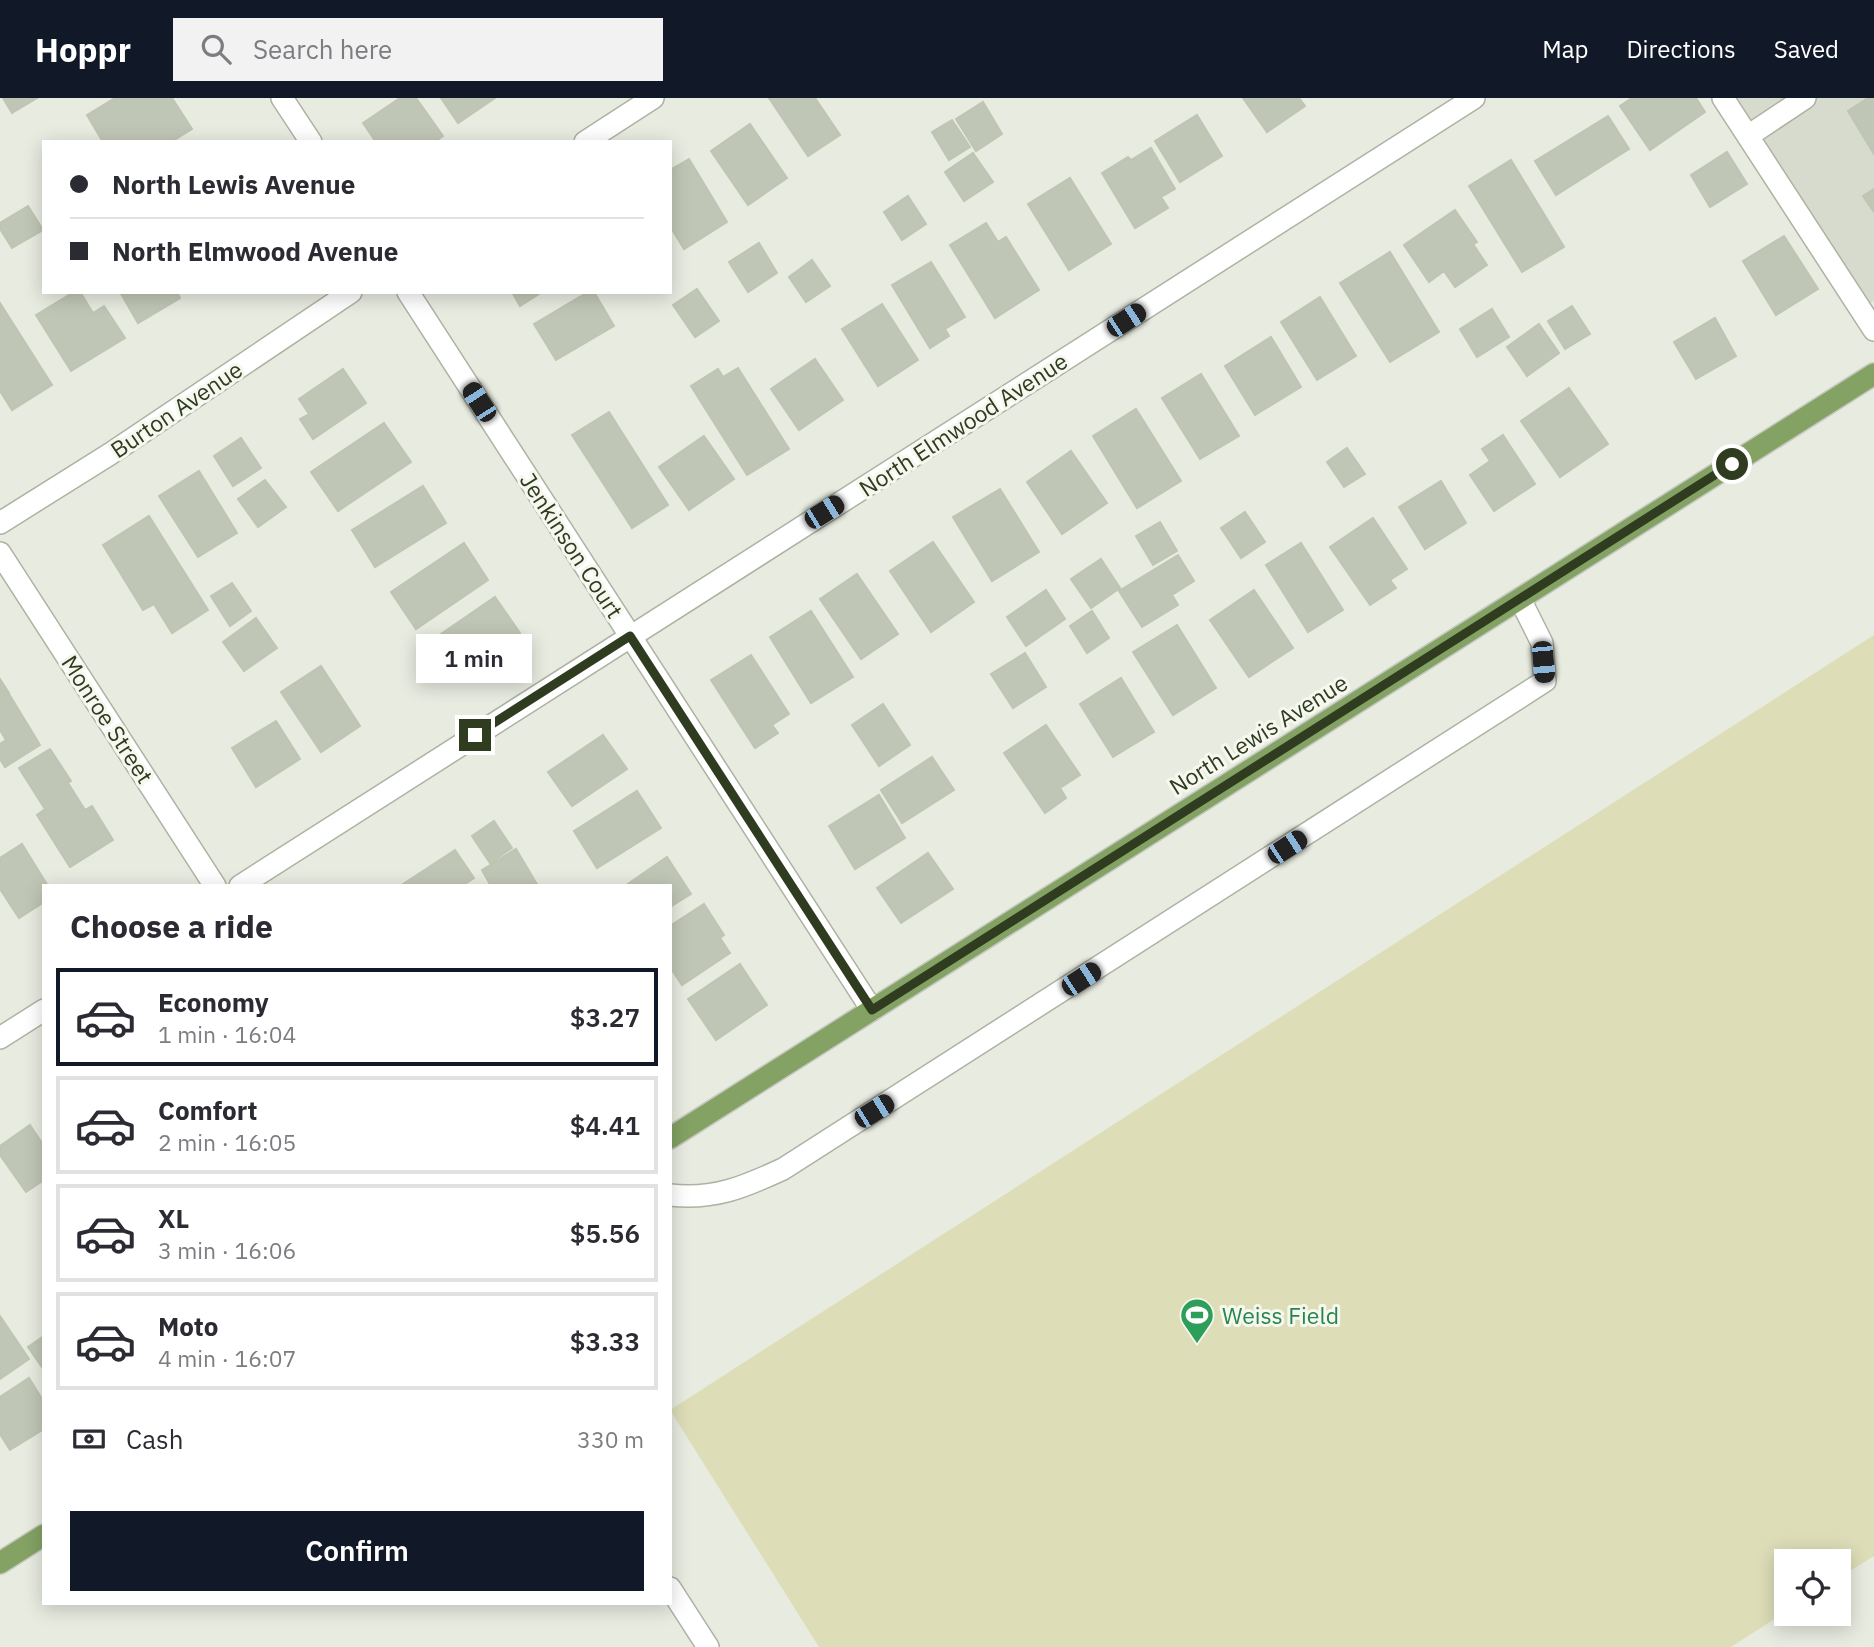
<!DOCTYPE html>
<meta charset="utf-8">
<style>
:root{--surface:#fff;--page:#f2f2f3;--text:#2b2b33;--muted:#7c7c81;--line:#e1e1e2;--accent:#111827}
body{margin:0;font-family:"IBM Plex Sans",sans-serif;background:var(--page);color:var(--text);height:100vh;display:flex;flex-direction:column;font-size:26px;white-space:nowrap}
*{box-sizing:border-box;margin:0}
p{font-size:23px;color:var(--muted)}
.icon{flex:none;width:38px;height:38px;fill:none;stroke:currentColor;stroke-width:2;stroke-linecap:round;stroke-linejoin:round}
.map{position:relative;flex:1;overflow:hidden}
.panel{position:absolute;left:42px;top:786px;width:630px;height:721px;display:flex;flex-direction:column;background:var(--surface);border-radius:0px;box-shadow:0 4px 18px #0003}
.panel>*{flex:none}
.top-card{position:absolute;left:42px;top:42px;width:630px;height:154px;border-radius:0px;box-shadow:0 4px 18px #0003;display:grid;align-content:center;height:154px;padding:0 28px;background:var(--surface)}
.fabs{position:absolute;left:1774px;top:1451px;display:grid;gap:14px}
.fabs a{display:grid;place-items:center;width:77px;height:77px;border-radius:0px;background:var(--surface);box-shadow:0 4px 18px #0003;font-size:35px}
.end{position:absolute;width:32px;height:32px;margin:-16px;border:9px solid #2f3c20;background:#fff;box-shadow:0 0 0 4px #fff}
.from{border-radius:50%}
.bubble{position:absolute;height:49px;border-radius:0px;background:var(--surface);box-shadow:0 4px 18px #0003;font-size:23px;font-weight:600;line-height:49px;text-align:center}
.car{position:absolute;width:21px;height:42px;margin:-21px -10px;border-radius:9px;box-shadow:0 0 5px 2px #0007;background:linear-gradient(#222 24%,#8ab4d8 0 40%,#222 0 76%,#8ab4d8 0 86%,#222 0)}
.top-card b{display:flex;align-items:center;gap:24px;height:66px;font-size:26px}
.top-card b+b{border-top:2px solid var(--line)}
.top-card i{width:18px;height:18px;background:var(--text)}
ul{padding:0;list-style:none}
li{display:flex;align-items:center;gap:21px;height:98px;margin:0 14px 10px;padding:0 14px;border:4px solid var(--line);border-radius:0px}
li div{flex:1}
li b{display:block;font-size:26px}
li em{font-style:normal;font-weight:600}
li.current{border-color:var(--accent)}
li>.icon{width:63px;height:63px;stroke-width:1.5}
h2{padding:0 28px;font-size:32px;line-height:84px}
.pay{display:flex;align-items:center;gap:18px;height:77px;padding:0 28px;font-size:26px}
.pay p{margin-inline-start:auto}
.cta{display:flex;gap:14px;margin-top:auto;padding:14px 28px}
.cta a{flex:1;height:80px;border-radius:0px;background:var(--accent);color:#fff;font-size:28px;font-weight:600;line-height:80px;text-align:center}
header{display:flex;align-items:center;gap:42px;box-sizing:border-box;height:98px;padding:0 35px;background:var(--accent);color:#fff}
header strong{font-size:33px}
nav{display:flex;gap:38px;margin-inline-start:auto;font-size:24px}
.search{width:490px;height:63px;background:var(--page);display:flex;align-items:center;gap:18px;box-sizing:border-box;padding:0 24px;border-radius:0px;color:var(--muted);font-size:26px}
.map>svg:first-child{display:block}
</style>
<header>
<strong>Hoppr</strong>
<div class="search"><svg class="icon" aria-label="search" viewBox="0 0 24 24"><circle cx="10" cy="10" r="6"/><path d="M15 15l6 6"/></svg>Search here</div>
<nav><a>Map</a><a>Directions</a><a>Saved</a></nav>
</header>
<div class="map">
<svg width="1874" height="1549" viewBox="0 0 1874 1549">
<rect width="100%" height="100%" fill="#e8ebe0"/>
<path fill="#d7dbce" d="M1725,0H1874V203L1863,210Z"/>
<path fill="#ddddb8" d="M1874,537V1458L1839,1480V1463H1787V1513L1731,1549H819L670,1312Z"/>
<path fill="#c0c6b5" stroke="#bfc5b2" stroke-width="2" d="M3,0H37L12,15Z
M115,0H172L192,31L171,44H103L87,17Z
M400,0H416L443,38L434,44H376L363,25Z
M441,0H495L458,25Z
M769,0H815L840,37L808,58Z
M1243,0H1299L1305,8L1267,34Z
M1632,0H1696L1705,14L1650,52L1620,8Z
M1868,0H1874V56L1848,13Z
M983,4L1002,36L976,53L956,21Z
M1197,17L1222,58L1180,84L1155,43Z
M1608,18L1629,51L1556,97L1535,63Z
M952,22L970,49L949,62L932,34Z
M750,26L787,80L748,107L711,53Z
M1151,50L1175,91L1161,99L1168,110L1135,130L1102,75L1128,59L1131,62Z
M1727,54L1747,86L1710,109L1691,77Z
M973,55L993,84L964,103L945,74Z
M689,61L727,124L684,151L670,128V72Z
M1511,62L1564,149L1522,174L1469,88Z
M1070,80L1111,146L1069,172L1028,106Z
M1874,91V114L1863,98Z
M908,98L926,126L902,142L884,114Z
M28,108L43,132L12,150L0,131V125Z
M1455,112L1477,144L1473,146L1487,167L1455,189L1444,173L1429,184L1404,147Z
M986,125L998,144L1006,139L1039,192L995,220L950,147Z
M1784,138L1818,191L1776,217L1743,163Z
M759,145L777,175L748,194L729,164Z
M1390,154L1439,234L1390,264L1340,185Z
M812,162L830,188L806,204L789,179Z
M931,164L965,219L945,231L949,238L930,250L892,187Z
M697,191L719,223L695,239L673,207Z
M74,194H80L93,215L104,208L125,240L71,273L36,217Z
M120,194H177L180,200L138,225Z
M512,194H542L520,208Z
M588,194H594L614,228L556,262L534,226Z
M1320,199L1356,258L1317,282L1281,224Z
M0,205L52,287L12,312L0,293Z
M882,206L918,262L878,288L842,231Z
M1572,208L1590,236L1565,251L1548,223Z
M1492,211L1509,239L1477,259L1460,231Z
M1715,220L1736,258L1696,281L1674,244Z
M1539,226L1559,255L1527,278L1507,249Z
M1271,239L1301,289L1255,317L1225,268Z
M815,261L843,302L799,332L771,291Z
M738,270L789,351L747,377L691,288L718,271L723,279Z
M343,271L366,305L313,341L300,321L309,316L299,301Z
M1201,276L1239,338L1200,361L1162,300Z
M1569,290L1608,346L1560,379L1521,323Z
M1136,311L1181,383L1137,410L1093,338Z
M609,314L668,407L632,430L572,337Z
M384,325L411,364L338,413L311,374Z
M1503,337L1535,386L1494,413L1470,377L1490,363L1482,351Z
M704,338L734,381L689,412L659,369Z
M241,340L261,370L233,388L214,358Z
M1347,350L1365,376L1344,389L1327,364Z
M1071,353L1107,405L1062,436L1027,384Z
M199,373L237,435L198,459L159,398Z
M265,382L286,409L258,429L238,401Z
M1441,383L1466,425L1425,451L1399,409Z
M423,388L446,425L375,469L352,432Z
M1000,391L1039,454L992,483L953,419Z
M1245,414L1265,444L1241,460L1221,430Z
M149,418L208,512L172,535L154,506L143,512L103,447Z
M1373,420L1407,471L1390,482L1396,490L1370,507L1330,449Z
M1160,424L1177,453L1153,467L1136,438Z
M933,444L974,504L931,534L890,473Z
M464,445L488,482L416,531L391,494Z
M1301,445L1343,512L1308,534L1266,467Z
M1178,457L1194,483L1172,497L1178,507L1142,529L1119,493Z
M1101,461L1120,490L1091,510L1071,481Z
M857,476L898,536L861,561L820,501Z
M232,485L251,513L230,528L211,498Z
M1046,492L1065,521L1026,548L1007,519Z
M1254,492L1293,550L1249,579L1210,522Z
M495,499L520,535L450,582L425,547Z
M811,513L853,579L811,605L770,539Z
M1092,513L1109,540L1087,555L1070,528Z
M256,520L277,550L244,573L223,544Z
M1177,527L1216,590L1173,617L1133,554Z
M1025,555L1046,589L1013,610L991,576Z
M751,557L789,616L772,627L778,635L755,650L711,582Z
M321,568L360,628L321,654L281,594Z
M1121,580L1154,634L1113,659L1080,606Z
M0,581L9,595L0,600Z
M9,596L40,647L5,669L0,661V646L6,642L0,632V601Z
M883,606L910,647L879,668L852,627Z
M276,623L300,661L256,689L232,650Z
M1046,627L1080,677L1060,690L1066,700L1045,715L1004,655Z
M603,637L627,671L572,708L548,674Z
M50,651L71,683L68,685L85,712L92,708L113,742L70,769L37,717L45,711L19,670Z
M932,659L954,692L902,725L881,692Z
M637,693L661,730L597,770L574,733Z
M879,697L905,740L855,771L829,728Z
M494,723L512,750L490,765L472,738Z
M22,746L48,788H44V804L19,820L0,791V760Z
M516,751L538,788H491L482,772Z
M455,752L474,780L462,788H404L403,786Z
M928,755L953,791L901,825L877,790Z
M667,759L691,796L670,809V788H625Z
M704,806L724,837L720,840L730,855L682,887L670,869V828Z
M740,866L767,907L716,942L688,901Z
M30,1027L44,1048V1082L26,1094L0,1057V1048Z
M0,1218L29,1261L0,1281Z
M44,1238V1272L28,1249Z
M29,1280L44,1304V1331L10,1352L0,1336V1299Z"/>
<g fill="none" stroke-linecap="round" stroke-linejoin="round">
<g stroke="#adb3a3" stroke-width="24">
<path id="minor" d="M282,0L311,44
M1723,0L1874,232
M1748,38L1805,0
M585,44L653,0
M408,194L872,912
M0,425L110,356L351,194
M0,455L215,788
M240,788L1474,0
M0,940L44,912
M670,1097C714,1102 744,1089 783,1071L1545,583L1542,545L1520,501
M670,1490L708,1549"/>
</g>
<g stroke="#c5c8c1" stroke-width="24">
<path id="major" d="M670,1040L1874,276
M0,1465L44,1437"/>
</g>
<use href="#minor" stroke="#fff" stroke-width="21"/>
<use href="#major" stroke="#83a263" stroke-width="21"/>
</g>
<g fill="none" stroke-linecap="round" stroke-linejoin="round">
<path stroke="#2f3c20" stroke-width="9" d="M475,637L630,538L872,912L1732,366"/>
</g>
<defs>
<g id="stadium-pin" transform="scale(1.75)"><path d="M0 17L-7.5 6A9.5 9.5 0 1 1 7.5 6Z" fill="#2e9e5b" stroke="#f6f8f0"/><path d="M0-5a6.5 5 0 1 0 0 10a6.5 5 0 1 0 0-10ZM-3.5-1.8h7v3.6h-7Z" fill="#fff"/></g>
</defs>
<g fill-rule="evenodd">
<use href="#stadium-pin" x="1197" y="1217"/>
</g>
<g text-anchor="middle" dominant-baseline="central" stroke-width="6" stroke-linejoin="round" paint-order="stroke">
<g font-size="23" fill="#2f3c20" stroke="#f6f8f0">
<text transform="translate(176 311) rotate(-34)">Burton Avenue</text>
<text transform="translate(963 326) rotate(-33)">North Elmwood Avenue</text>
<text transform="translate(572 447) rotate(57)">Jenkinson Court</text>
<text transform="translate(108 621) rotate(57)">Monroe Street</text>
<text transform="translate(1258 636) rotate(-32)">North Lewis Avenue</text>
</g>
<g font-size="23" fill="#27864d" stroke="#f6f8f0" text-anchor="start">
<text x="1222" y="1217">Weiss Field</text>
</g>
</g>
</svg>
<div class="fabs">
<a><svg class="icon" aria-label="locate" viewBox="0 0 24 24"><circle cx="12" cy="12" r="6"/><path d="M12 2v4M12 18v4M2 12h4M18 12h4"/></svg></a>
</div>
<i class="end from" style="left:1732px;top:366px"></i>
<i class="end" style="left:475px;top:637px"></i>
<div class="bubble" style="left:416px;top:536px;width:116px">1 min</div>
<i class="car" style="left:1126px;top:222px;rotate:57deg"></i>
<i class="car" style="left:479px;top:304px;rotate:327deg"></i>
<i class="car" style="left:824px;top:414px;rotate:58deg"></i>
<i class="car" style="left:1543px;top:564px;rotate:175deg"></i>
<i class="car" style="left:1287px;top:749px;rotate:57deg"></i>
<i class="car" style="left:1081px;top:881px;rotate:57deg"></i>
<i class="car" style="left:874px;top:1013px;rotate:58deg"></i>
<div class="top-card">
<b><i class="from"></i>North Lewis Avenue</b>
<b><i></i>North Elmwood Avenue</b>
</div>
<section class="panel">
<h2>Choose a ride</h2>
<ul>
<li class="current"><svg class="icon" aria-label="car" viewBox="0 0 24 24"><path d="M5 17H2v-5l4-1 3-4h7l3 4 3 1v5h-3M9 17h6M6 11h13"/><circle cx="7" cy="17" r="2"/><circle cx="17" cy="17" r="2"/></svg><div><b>Economy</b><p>1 min · 16:04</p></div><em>$3.27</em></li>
<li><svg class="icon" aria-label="car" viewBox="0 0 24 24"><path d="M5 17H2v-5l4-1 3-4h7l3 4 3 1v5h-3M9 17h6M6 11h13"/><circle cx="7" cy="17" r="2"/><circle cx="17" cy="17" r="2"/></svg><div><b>Comfort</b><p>2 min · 16:05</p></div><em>$4.41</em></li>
<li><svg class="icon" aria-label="car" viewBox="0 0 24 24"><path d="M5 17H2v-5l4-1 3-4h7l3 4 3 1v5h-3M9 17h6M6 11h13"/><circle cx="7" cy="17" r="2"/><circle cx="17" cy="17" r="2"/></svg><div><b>XL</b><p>3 min · 16:06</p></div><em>$5.56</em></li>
<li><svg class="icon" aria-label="car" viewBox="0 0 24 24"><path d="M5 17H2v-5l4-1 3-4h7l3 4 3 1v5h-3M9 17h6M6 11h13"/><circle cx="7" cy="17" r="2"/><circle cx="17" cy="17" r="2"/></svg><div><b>Moto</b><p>4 min · 16:07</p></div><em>$3.33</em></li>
</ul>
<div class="pay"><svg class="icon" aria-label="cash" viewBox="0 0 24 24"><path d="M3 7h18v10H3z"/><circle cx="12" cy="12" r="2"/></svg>Cash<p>330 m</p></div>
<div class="cta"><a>Confirm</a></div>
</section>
</div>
